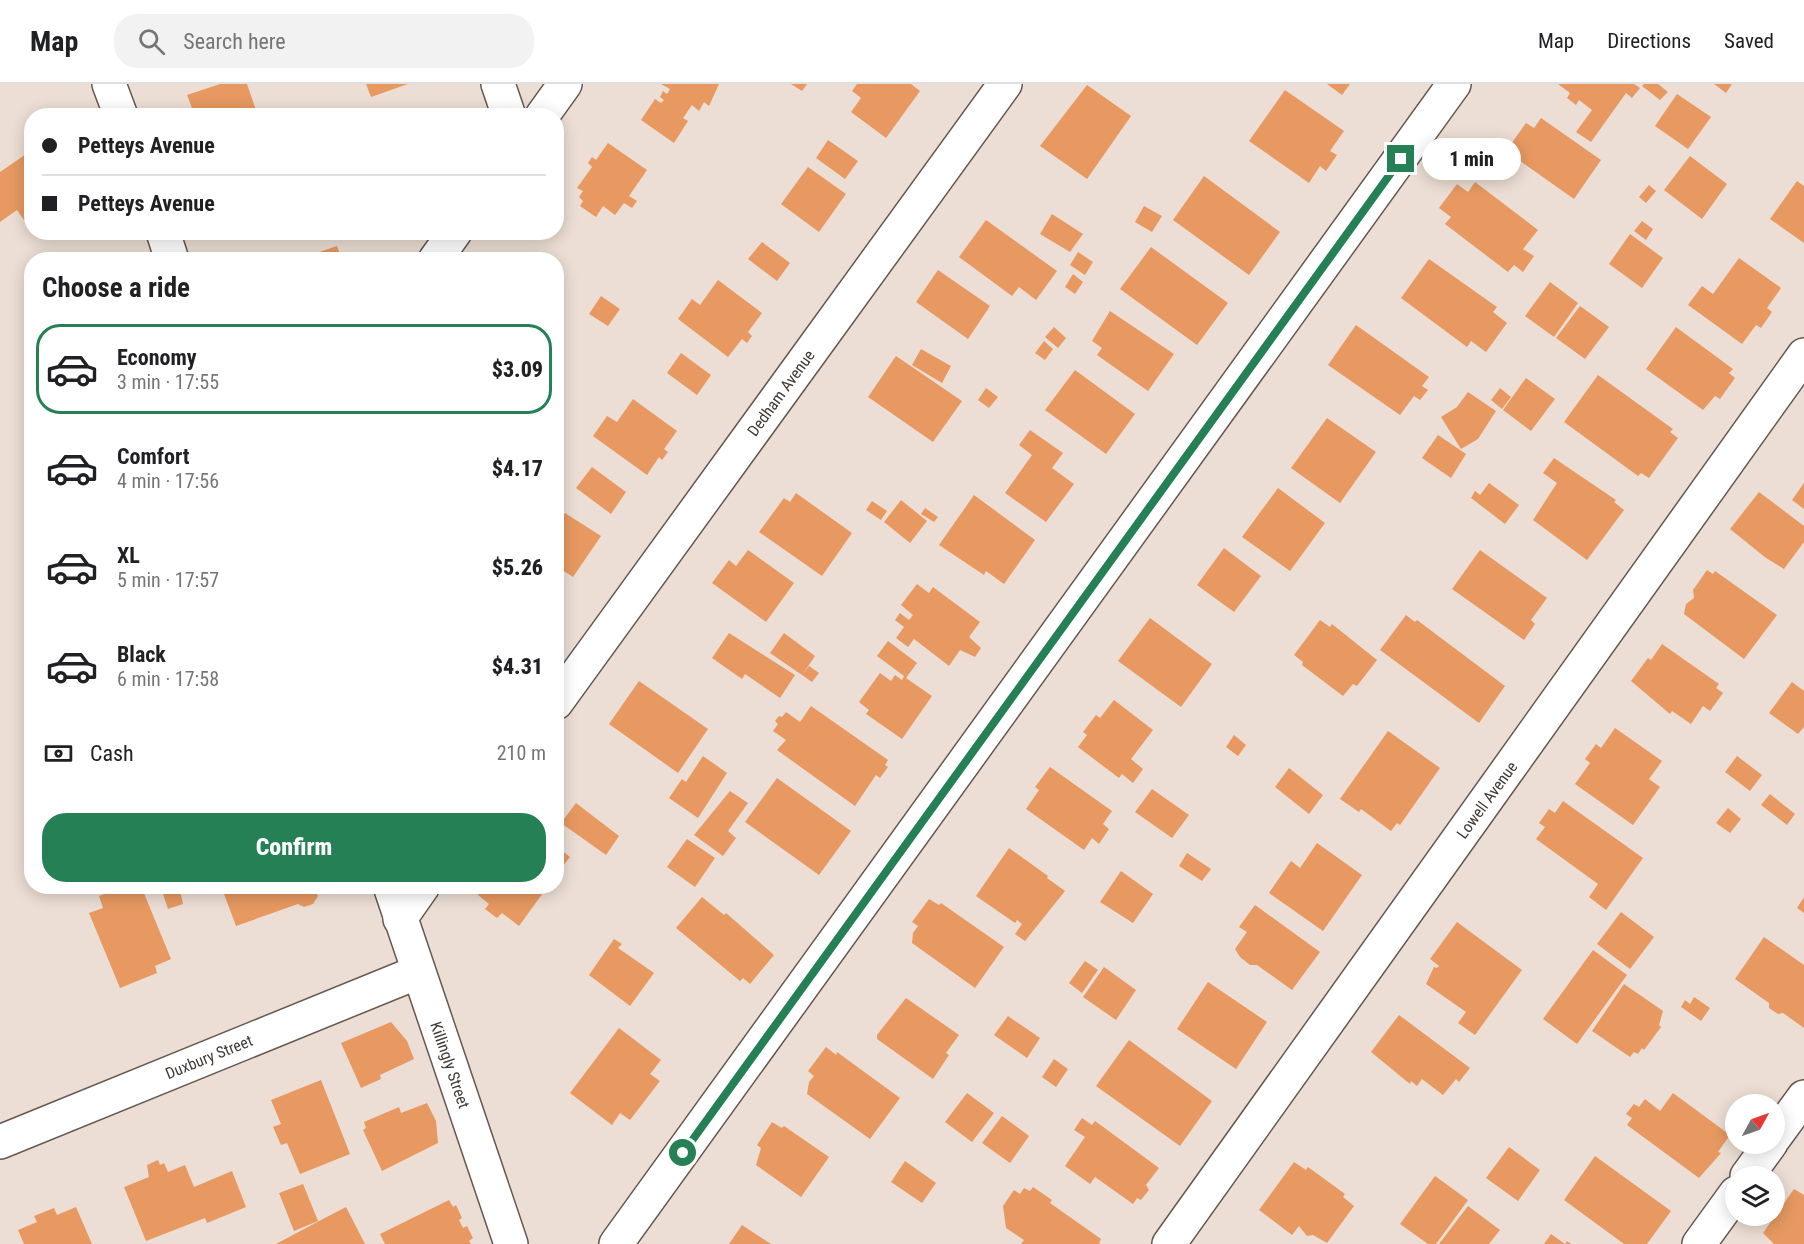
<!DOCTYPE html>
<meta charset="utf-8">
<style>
:root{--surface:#fff;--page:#f2f2f2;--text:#202124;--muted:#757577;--line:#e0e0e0;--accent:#258056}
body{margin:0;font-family:"Roboto Condensed",sans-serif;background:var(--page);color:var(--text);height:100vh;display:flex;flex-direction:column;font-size:22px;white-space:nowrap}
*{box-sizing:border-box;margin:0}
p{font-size:20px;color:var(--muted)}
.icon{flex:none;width:33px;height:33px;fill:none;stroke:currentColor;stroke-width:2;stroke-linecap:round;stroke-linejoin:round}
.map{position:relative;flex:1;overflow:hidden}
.drawer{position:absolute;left:24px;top:168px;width:540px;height:642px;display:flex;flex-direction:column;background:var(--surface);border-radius:24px;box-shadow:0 3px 15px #0003}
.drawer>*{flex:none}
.top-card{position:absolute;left:24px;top:24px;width:540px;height:132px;border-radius:24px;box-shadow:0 3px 15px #0003;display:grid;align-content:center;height:132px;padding:0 18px;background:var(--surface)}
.needle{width:39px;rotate:50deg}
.tools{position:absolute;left:1725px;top:1010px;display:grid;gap:12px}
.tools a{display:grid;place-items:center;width:60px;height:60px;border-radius:50%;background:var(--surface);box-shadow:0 3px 15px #0003;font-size:30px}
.end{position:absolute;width:27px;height:27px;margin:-14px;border:8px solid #258056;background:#fff;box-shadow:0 0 0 3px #fff}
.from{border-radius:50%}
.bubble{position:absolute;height:42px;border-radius:21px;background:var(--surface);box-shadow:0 3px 15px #0003;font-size:20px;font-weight:800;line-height:42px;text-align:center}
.top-card b{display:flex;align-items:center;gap:21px;height:57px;font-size:22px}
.top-card b+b{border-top:2px solid var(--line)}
.top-card i{width:15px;height:15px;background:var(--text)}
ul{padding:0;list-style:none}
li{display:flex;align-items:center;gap:18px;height:90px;margin:0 12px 9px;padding:0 6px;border:3px solid transparent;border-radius:24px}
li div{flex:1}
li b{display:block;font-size:22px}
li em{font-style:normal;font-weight:800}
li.current{border-color:var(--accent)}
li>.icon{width:54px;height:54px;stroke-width:1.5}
h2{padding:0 18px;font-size:27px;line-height:72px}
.pay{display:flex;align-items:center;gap:15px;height:66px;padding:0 18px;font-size:22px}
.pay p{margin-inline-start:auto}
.cta{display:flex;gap:12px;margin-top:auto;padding:12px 18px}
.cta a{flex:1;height:69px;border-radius:24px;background:var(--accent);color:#fff;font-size:24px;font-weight:800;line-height:69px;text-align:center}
header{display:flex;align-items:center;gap:36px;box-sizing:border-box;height:84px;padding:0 30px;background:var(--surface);border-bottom:2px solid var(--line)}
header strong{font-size:28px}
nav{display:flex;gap:33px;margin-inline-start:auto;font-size:21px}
.search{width:420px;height:54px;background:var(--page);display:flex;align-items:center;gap:15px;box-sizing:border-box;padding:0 21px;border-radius:24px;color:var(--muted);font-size:22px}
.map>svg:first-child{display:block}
</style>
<header>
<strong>Map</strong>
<div class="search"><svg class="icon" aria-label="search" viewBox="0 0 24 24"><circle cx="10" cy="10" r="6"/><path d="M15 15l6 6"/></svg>Search here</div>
<nav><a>Map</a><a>Directions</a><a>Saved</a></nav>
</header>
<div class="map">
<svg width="1804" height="1160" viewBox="0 0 1804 1160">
<rect width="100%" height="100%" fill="#ecded4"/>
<path fill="#e79961" d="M220,0H247L258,32H195L187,11Z
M366,0H408L371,13Z
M661,0H719L709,22L704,18L699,27L692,21L683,34L688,37L674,59L641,36L655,15L661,19L664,16L660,13L663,7L667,10L670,5Z
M791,0H807L802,7Z
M857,0H911L920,7L886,54L851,28L861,14L852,7Z
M1327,0H1350L1342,11Z
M1558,0H1634L1640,4L1632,14L1626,9L1591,58L1576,48L1592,26L1579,16L1576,21L1567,14L1570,9Z
M1644,0H1658L1668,8L1660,16L1642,2Z
M1714,0H1732L1726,9Z
M1087,1L1131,32L1087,95L1040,62Z
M1285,6L1344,47L1330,67L1337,71L1326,87L1320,82L1309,99L1249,57Z
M1677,10L1711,33L1688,65L1655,42Z
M326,26L328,32H311V31Z
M1541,34L1601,76L1574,115L1506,67L1526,39L1534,44Z
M828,56L858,77L845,95L816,74Z
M608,59L647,86L629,112L637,117L632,124L624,119L615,131L603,122L596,133L580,122L583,117L579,113L583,107L577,104L592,83L588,79L592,73L596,76Z
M32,66V131L24,136L17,126L0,138V88Z
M1690,72L1727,100L1702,135L1664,106Z
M808,83L846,110L819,148L781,120Z
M1204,92L1280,148L1249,191L1173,136Z
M1797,97L1804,102V159L1770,135Z
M1475,98L1538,146L1523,165L1534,172L1523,188L1514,181L1508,188L1445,140L1451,133L1439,124L1457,100L1468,108Z
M1649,101L1656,107L1646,119L1639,113Z
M1144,122L1162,132L1152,148L1135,138Z
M1052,130L1083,150L1070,168L1040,150Z
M986,136L1057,187L1036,216L1019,203L1012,212L959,173Z
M1642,137L1653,145L1646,156L1634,147Z
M1630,150L1663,174L1642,204L1609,180Z
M762,158L790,179L777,197L748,175Z
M337,162L342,176H299V175Z
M1151,163L1228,219L1197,261L1120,205Z
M1078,168L1093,178L1085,191L1070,181Z
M1739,174L1781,204L1767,224L1772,228L1761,244L1756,241L1742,260L1688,221L1702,202L1713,210Z
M1429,175L1497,223L1493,228L1507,239L1486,268L1471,257L1467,263L1401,214Z
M938,186L990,222L968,255L916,218Z
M1073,190L1083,198L1075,210L1065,203Z
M718,196L762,229L748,248L752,252L747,259L742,255L728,273L678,235L692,215L700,221Z
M1550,198L1578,219L1554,253L1525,232Z
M601,212L620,225L608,242L589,230Z
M1580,222L1609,243L1585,275L1556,254Z
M1110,227L1174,270L1148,307L1097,271L1102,264L1092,257Z
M1356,241L1429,293L1422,302L1428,306L1420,316L1414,312L1400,331L1328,281Z
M1054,243L1066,254L1058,264L1045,253Z
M1676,243L1733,285L1729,289L1735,294L1720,315L1715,312L1703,326L1646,285Z
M1044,257L1053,265L1045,276L1035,269Z
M921,265L951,282L942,299L912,281Z
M681,269L711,291L697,311L667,289Z
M896,272L962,317L933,358L868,313Z
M1075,286L1135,330L1106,370L1045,326Z
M1598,291L1673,345L1670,348L1678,354L1649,394L1641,389L1638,392L1564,338Z
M1526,294L1555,315L1531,347L1503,326Z
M986,304L998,313L989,324L978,316Z
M1500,304L1511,313L1502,325L1491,316Z
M1468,308L1496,327L1478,355L1461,365L1441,333L1457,323Z
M633,315L677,347L664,365L668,368L662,376L659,373L647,391L593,352L607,332L617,338Z
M1327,334L1376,368L1340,419L1291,384Z
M1030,346L1063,369L1052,384L1074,400L1046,438L1005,409L1032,371L1019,361Z
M1438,351L1466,370L1451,394L1422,374Z
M1554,374L1616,416L1614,418L1624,426L1587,476L1533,436L1557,399L1543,389Z
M592,383L626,408L611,430L576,404Z
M1489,399L1519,421L1505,440L1471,414L1475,407L1480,411Z
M1804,399V425L1792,416Z
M1278,404L1325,439L1290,487L1242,453Z
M1759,408L1804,442V458L1784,485L1766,474L1730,445Z
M796,409L852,449L822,492L759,448L784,414L790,418Z
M974,411L1035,456L1004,500L986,487L984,491L939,461Z
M901,416L927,437L910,459L884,438Z
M872,417L887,427L881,436L866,426Z
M925,424L938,433L934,438L921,430Z
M565,429L601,452L573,493L556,482V439Z
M1224,464L1261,492L1234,528L1197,501Z
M748,466L794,499L766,538L712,499L729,476L736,482Z
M1480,466L1547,514L1531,536L1535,540L1524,556L1452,505Z
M1707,486L1713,490L1715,487L1777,531L1744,575L1684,530L1686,520L1694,514L1693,506Z
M917,500L929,509L933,503L980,538L969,553L981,564L975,573L960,566L949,582L914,555L908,563L896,554L904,543L895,536L900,529L909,536L913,531L901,521Z
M1406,531L1415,538L1417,536L1505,602L1479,639L1380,566Z
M1150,534L1212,580L1181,623L1118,577Z
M1320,536L1330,543L1332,540L1377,576L1357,602L1353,600L1343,612L1302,581L1303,578L1294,571Z
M729,549L795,591L780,614L745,590L742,595L712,574Z
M784,549L815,572L802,591L770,569Z
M888,557L917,579L906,594L932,612L902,655L866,630L869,626L859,618L880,589L891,597L895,591L902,596L904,592L877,572Z
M1662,560L1719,600L1716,604L1723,609L1710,627L1703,622L1691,640L1672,627L1670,630L1631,597L1648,574L1651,576Z
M809,582L819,589L812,598L802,591Z
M639,597L708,645L678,689L609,640Z
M1792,598L1804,607V643L1798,650L1769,629Z
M1114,616L1153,646L1131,675L1143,685L1133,699L1122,690L1119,694L1078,663L1087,651L1083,648L1096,631L1100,634Z
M811,622L888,676L885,681L888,683L880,694L876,691L855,722L777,666L786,656L773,647L778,640L775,637L779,632L782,633L786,628L800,638Z
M1615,644L1662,677L1649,695L1660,703L1633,741L1575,700L1590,679L1585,675L1596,660L1601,664Z
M1388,647L1440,684L1400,741L1397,739L1391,747L1361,725L1359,728L1340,715Z
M1234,651L1246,661L1238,672L1226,663Z
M703,672L727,689L698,734L669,714L682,695L686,698Z
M1737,672L1762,691L1750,707L1725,688Z
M1050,683L1112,727L1103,740L1109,745L1099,760L1092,754L1084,766L1026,725L1039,706L1035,703Z
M1289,684L1323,711L1309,730L1275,703Z
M777,694L851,747L819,791L745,738Z
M1152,705L1189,731L1172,754L1135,728Z
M730,707L748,719L728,747L736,754L723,772L694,751Z
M1770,710L1795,730L1787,741L1761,721Z
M1563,717L1643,774L1606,826L1589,813L1598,800L1536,755L1545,743L1539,739L1549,725L1555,729Z
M576,719L619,752L606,771L561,739Z
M1728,724L1741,735L1730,749L1716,739Z
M687,755L715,774L695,803L667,783Z
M1317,759L1362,791L1323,847L1269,809L1291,777L1300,784Z
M556,762L570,773L556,791Z
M1009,764L1048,792L1047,794L1065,807L1025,857L1015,850L1022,840L1017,836L1015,839L976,812Z
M1187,769L1211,785L1202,797L1179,782Z
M1121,787L1153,810L1133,839L1100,818Z
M110,802H141L171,875L155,882L157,889L120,904L89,829L103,824L99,812L112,807Z
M179,802L183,820L168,825L162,807Z
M221,802H313L318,812L313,820L304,823L298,820L236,842Z
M485,802H548L519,842L502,829L497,834L485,825L489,820L478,811Z
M702,813L724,831L726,829L774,871L750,900L743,894L740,897L676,844Z
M1804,813V829L1797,824Z
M929,815L939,821L941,819L1004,863L975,904L912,859L913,849L918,842L912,838Z
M1255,821L1320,868L1292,906L1257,881H1250L1240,873L1235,865L1247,848L1239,843Z
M1621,828L1654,853L1630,885L1597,860Z
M1457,838L1522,886L1475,951L1458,939L1466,928L1426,900L1434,883L1437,884L1439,882L1430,875Z
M1764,853L1804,881V944L1783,929L1778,930L1769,924V919L1735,895Z
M614,855L622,860L618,864L654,889L630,922L589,891Z
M1593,866L1627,891L1577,960L1543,935Z
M1085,877L1098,886L1082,909L1069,899Z
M1104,883L1136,906L1116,936L1083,913Z
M1208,898L1267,938L1236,985L1177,945Z
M1624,900L1663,927L1659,941L1661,943L1644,966L1642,964L1638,970L1634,968L1630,973L1592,947Z
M1694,913L1710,924L1701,937L1681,923L1685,916L1690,920Z
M906,914L959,951L946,969L949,971L933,995L877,955V951Z
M1399,931L1470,984L1459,998L1456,995L1443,1011L1422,995L1417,1002L1411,997L1410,1000L1371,968Z
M1008,932L1040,954L1027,974L994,951Z
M391,938L407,957L414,975L380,991L381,995L361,1004L341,959Z
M619,944L661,976L650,990L660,997L630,1036L620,1029L612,1041L570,1009Z
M1129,956L1212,1017L1180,1062L1096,1002Z
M826,963L836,971L837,968L900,1014L870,1055L807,1010L809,998L814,992L808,987Z
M1054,975L1068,985L1056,1003L1042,993Z
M321,996L350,1070L300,1090L287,1059L281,1061L273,1043L281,1040L271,1016Z
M967,1009L994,1029L972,1058L945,1038Z
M1673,1009L1730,1051L1718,1068L1721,1069L1699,1094L1627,1041L1632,1034L1626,1030L1634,1020L1639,1023L1645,1015L1660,1027Z
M427,1019L436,1037L438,1059L382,1087L363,1046L366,1044L364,1038L399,1023L401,1029Z
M1002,1032L1029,1052L1010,1079L982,1059Z
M1082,1034L1092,1041L1095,1037L1159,1084L1146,1101L1149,1106L1141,1116L1137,1114L1133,1120L1095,1093L1090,1100L1065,1082L1085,1053L1074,1046Z
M772,1038L782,1044L784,1042L829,1073L801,1113L756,1081L761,1064L757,1061Z
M1509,1063L1540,1086L1518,1117L1486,1094Z
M1595,1072L1671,1127L1647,1160H1624L1564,1116Z
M158,1076L160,1081L164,1079L168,1088L185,1081L194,1103L232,1087L246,1123L207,1139L205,1134L146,1157L124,1103L149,1093L147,1081Z
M905,1077L936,1099L922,1119L891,1098Z
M1294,1078L1306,1086L1308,1083L1345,1110L1343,1113L1354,1122L1327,1159L1313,1151L1307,1152L1299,1142L1292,1151L1259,1126Z
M1435,1092L1468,1116L1436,1160H1428L1400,1140Z
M303,1100L318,1137L294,1147L279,1109Z
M1033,1103L1052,1116L1050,1119L1101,1155L1099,1159L1101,1160H1021L1024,1156L1006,1144L1003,1122L1014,1106L1020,1110L1024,1104L1030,1107Z
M1794,1105L1804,1111V1160H1774L1763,1149Z
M449,1116L453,1123L456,1121L462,1134L459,1136L463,1144L467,1142L473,1154L469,1157L471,1160H385L380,1150Z
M1468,1122L1500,1146L1489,1160H1439Z
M76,1123L92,1160H24L18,1146L37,1138L34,1132L54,1124L57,1131Z
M346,1123L365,1160H276L321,1136Z
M742,1141L771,1160H729Z
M1551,1150L1565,1160L1567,1157L1571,1160H1544Z"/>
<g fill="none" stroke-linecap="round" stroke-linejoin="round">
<g stroke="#645850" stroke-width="36">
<path id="street" d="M498,0L509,32
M542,32L565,0
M435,176L455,148
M556,619L1005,0
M400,835L423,802
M1774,1054L1804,1013
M1747,1092L1771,1059
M1169,1160L1804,271
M1699,1160L1736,1109"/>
</g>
<g stroke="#645850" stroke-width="36">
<path id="secondary" d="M109,0L121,32
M163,148L172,176
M390,802L511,1160
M0,1058L418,888
M616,1160L1454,0"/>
</g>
<use href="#street" stroke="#fff" stroke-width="33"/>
<use href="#secondary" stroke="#fff" stroke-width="33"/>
</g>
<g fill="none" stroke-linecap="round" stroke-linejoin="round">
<path stroke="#258056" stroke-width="8" d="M683,1069L1401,75"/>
</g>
<g text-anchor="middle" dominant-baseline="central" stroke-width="6" stroke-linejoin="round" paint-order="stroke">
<g font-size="16" fill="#413b37" stroke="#fff">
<text transform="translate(781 309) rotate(-54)">Dedham Avenue</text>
<text transform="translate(1487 716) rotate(-54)">Lowell Avenue</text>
<text transform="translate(209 973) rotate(-22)">Duxbury Street</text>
<text transform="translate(450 981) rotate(71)">Killingly Street</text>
</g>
</g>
</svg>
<div class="tools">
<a><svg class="needle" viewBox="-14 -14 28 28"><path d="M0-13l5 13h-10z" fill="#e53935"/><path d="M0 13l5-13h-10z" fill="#757577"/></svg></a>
<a><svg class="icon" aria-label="layers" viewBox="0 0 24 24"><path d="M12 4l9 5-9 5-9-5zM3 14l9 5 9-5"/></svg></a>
</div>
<i class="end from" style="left:683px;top:1069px"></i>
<i class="end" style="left:1401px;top:75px"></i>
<div class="bubble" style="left:1422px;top:54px;width:99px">1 min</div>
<div class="top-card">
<b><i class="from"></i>Petteys Avenue</b>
<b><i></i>Petteys Avenue</b>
</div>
<section class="drawer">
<h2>Choose a ride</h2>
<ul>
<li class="current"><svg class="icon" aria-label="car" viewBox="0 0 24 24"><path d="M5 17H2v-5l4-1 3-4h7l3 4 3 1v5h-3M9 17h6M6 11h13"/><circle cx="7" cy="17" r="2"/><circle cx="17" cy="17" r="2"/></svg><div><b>Economy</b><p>3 min · 17:55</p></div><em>$3.09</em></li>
<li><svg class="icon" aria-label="car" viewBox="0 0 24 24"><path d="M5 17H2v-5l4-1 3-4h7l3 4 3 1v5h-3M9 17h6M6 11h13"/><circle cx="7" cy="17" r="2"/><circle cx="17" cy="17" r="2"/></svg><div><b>Comfort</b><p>4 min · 17:56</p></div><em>$4.17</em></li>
<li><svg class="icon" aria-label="car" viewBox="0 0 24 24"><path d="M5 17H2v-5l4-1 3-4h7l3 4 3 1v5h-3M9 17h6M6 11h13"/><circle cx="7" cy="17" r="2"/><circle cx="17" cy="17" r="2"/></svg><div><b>XL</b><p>5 min · 17:57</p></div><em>$5.26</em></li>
<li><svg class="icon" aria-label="car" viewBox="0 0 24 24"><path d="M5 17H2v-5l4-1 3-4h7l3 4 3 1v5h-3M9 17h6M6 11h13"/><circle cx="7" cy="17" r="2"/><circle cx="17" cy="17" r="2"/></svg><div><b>Black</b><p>6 min · 17:58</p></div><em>$4.31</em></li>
</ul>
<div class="pay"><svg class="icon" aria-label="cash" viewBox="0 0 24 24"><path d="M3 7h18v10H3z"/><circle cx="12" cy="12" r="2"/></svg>Cash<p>210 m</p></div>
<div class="cta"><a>Confirm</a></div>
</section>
</div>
